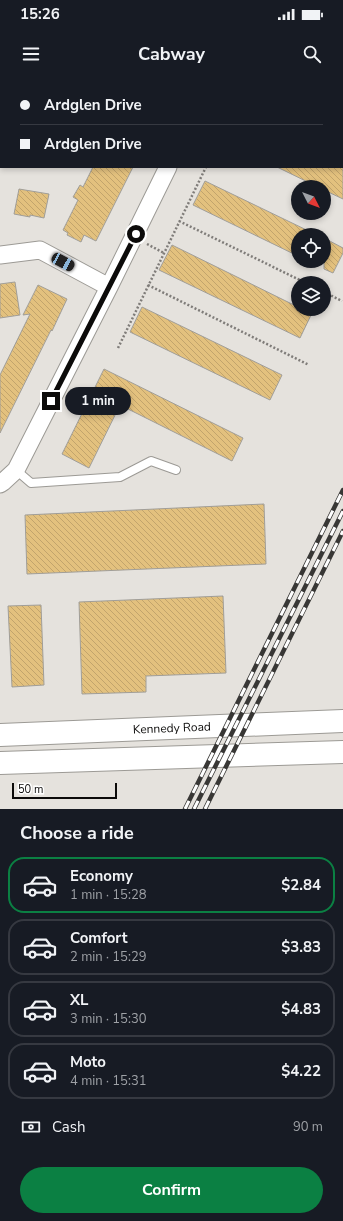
<!DOCTYPE html>
<meta charset="utf-8">
<style>
:root{--surface:#171b24;--page:#20242c;--text:#f1f3f6;--muted:#9ea1a6;--line:#363941;--accent:#0b8043}
body{margin:0;font-family:"Nunito Sans",sans-serif;background:var(--page);color:var(--text);height:100vh;display:flex;flex-direction:column;font-size:15px;white-space:nowrap}
*{box-sizing:border-box;margin:0}
p{font-size:13px;color:var(--muted)}
.icon{flex:none;width:22px;height:22px;fill:none;stroke:currentColor;stroke-width:2;stroke-linecap:round;stroke-linejoin:round}
.map{position:relative;height:729px;overflow:hidden}
.side{display:flex;flex-direction:column;background:var(--surface);flex:1}
.side>*{flex:none}
.guide{position:absolute;left:0px;top:0px;width:343px;height:88px;box-shadow:0 2px 6px #0003;display:grid;align-content:center;height:88px;padding:0 20px;background:var(--surface)}
.needle{width:26px;rotate:132deg}
.buttons{position:absolute;left:291px;top:100px;display:grid;gap:8px}
.buttons a{display:grid;place-items:center;width:40px;height:40px;border-radius:50%;background:var(--surface);box-shadow:0 2px 6px #0003;font-size:20px}
.scale{position:absolute;left:12px;bottom:10px;width:105px;box-sizing:border-box;padding-left:4px;border:2px solid #0c0b0a;border-top:0;font-size:11px;line-height:14px;white-space:nowrap;color:#0c0b0a;-webkit-text-stroke:3px #fff;paint-order:stroke}
.end{position:absolute;width:18px;height:18px;margin:-9px;border:5px solid #0c0b0a;background:#fff;box-shadow:0 0 0 2px #fff}
.from{border-radius:50%}
.bubble{position:absolute;height:28px;border-radius:14px;background:var(--surface);box-shadow:0 2px 6px #0003;font-size:13px;font-weight:700;line-height:28px;text-align:center}
.car{position:absolute;width:12px;height:24px;margin:-12px -6px;border-radius:5px;box-shadow:0 0 3px 1px #0007;background:linear-gradient(#222 24%,#8ab4d8 0 40%,#222 0 76%,#8ab4d8 0 86%,#222 0)}
.guide b{display:flex;align-items:center;gap:14px;height:38px;font-size:15px}
.guide b+b{border-top:1px solid var(--line)}
.guide i{width:10px;height:10px;background:var(--text)}
ul{padding:0;list-style:none}
li{display:flex;align-items:center;gap:12px;height:56px;margin:0 8px 6px;padding:0 12px;border:2px solid var(--line);border-radius:16px}
li div{flex:1}
li b{display:block;font-size:15px}
li em{font-style:normal;font-weight:700}
li.current{border-color:var(--accent)}
li>.icon{width:36px;height:36px;stroke-width:1.5}
h2{padding:0 20px;font-size:18px;line-height:48px}
.pay{display:flex;align-items:center;gap:10px;height:44px;padding:0 20px;font-size:15px}
.pay p{margin-inline-start:auto}
.button{display:flex;gap:8px;margin-top:auto;padding:8px 20px}
.button a{flex:1;height:46px;border-radius:24px;background:var(--accent);color:#fff;font-size:16px;font-weight:700;line-height:46px;text-align:center}
.status{display:flex;justify-content:space-between;align-items:center;height:28px;padding:0 20px;background:var(--surface);direction:ltr}
.status svg{height:11px;fill:currentColor}
header{display:flex;justify-content:space-between;align-items:center;height:52px;padding:0 20px;background:var(--surface);font-size:18px;font-weight:700}
.map>svg:first-child{display:block}
</style>
<div class="status"><b>15:26</b><svg viewBox="0 0 49 12"><path d="M0 12V9h3v3zM5 12V6h3v6zM10 12V3h3v9zM15 12V0h3v12zM26 1h20v11H26zM47 4h2v5h-2z"/></svg></div>
<header><svg class="icon" aria-label="menu" viewBox="0 0 24 24"><path d="M4 6h16M4 12h16M4 18h16"/></svg>Cabway<svg class="icon" aria-label="search" viewBox="0 0 24 24"><circle cx="10" cy="10" r="6"/><path d="M15 15l6 6"/></svg></header>
<div class="map">
<svg width="343" height="729" viewBox="0 0 343 729">
<defs>
<pattern id="building-back-hatch" width="6" height="6" patternUnits="userSpaceOnUse"><rect width="6" height="6" fill="#e3c17e"/><path d="M-1 5l2 2M0 0l6 6M5-1l2 2" fill="none" stroke="#c2a46c"/></pattern>
</defs>
<rect width="100%" height="100%" fill="#e5e2dd"/>
<path fill="url(#building-back-hatch)" stroke="#a09e99" d="M93,87H133L96,161L84,155L81,162L67,155L68,153L63,150L78,120L73,117L80,105L83,107Z
M277,87H343V119L324,110V107H318Z
M205,101L317,155H298V176L193,125Z
M19,109L49,114L44,138L30,135V137L14,134Z
M324,158L343,168V173L333,193L324,189Z
M172,165L298,227V229H303L312,233L300,258L159,190Z
M15,202L20,235L0,238V204Z
M38,205L67,219L52,251L51,250L0,353V295L30,234L23,235Z
M142,227L282,295L270,320L130,252Z
M104,289L243,358L232,381L120,325L89,388L62,374Z
M264,424L266,484L27,494L25,435Z
M223,516L226,593L146,596V612L82,614L79,522Z
M41,525L44,605L12,607L8,526Z"/>
<g fill="none" stroke-linecap="round" stroke-linejoin="round">
<g stroke="#9c9a95" stroke-width="10">
<path id="service" d="M16,390L31,403L120,397L151,381L176,390"/>
</g>
<g stroke="#9c9a95" stroke-width="19">
<path id="minor" d="M211,1L212,0
M0,12H1
M0,175L40,170L109,207
M0,404L3,402L16,390L109,207L168,87"/>
</g>
<g stroke="#9c9a95" stroke-width="24">
<g id="secondary">
<path id="s1" d="M0,655L343,641"/>
<path d="M0,683L343,672"/>
</g>
</g>
<path stroke="#7f7c79" stroke-width="2.5" stroke-dasharray="2 2" stroke-linecap="butt" d="M179,141L306,203
M147,164L164,173
M148,205L309,285
M324,212L342,221
M118,268L206,87"/>
<use href="#service" stroke="#fff" stroke-width="8"/>
<use href="#minor" stroke="#fff" stroke-width="17"/>
<use href="#secondary" stroke="#fff" stroke-width="22"/>
<g stroke="#383735" stroke-width="4.5">
<path id="rail" d="M185,729L343,410
M194,729L343,431
M205,729L343,451"/>
</g>
<use href="#rail" stroke="#fff" stroke-width="3" stroke-dasharray="9" stroke-linecap="butt"/>
</g>
<g fill="none" stroke-linecap="round" stroke-linejoin="round">
<path stroke="#0c0b0a" stroke-width="5" d="M51,321L136,154"/>
</g>
<g text-anchor="middle" dominant-baseline="central" stroke-width="4" stroke-linejoin="round" paint-order="stroke">
<g font-size="12" fill="#0c0b0a" stroke="#fff">
<text stroke="none"><textPath href="#s1" startOffset="172">Kennedy Road</textPath></text>
</g>
</g>
</svg>
<div class="buttons">
<a><svg class="needle" viewBox="-14 -14 28 28"><path d="M0-13l5 13h-10z" fill="#e53935"/><path d="M0 13l5-13h-10z" fill="#9ea1a6"/></svg></a>
<a><svg class="icon" aria-label="locate" viewBox="0 0 24 24"><circle cx="12" cy="12" r="6"/><path d="M12 2v4M12 18v4M2 12h4M18 12h4"/></svg></a>
<a><svg class="icon" aria-label="layers" viewBox="0 0 24 24"><path d="M12 4l9 5-9 5-9-5zM3 14l9 5 9-5"/></svg></a>
</div>
<div class="scale">50 m</div>
<i class="end from" style="left:136px;top:154px"></i>
<i class="end" style="left:51px;top:321px"></i>
<div class="bubble" style="left:65px;top:307px;width:66px">1 min</div>
<i class="car" style="left:63px;top:182px;rotate:118deg"></i>
<div class="guide">
<b><i class="from"></i>Ardglen Drive</b>
<b><i></i>Ardglen Drive</b>
</div>
</div>
<section class="side">
<h2>Choose a ride</h2>
<ul>
<li class="current"><svg class="icon" aria-label="car" viewBox="0 0 24 24"><path d="M5 17H2v-5l4-1 3-4h7l3 4 3 1v5h-3M9 17h6M6 11h13"/><circle cx="7" cy="17" r="2"/><circle cx="17" cy="17" r="2"/></svg><div><b>Economy</b><p>1 min · 15:28</p></div><em>$2.84</em></li>
<li><svg class="icon" aria-label="car" viewBox="0 0 24 24"><path d="M5 17H2v-5l4-1 3-4h7l3 4 3 1v5h-3M9 17h6M6 11h13"/><circle cx="7" cy="17" r="2"/><circle cx="17" cy="17" r="2"/></svg><div><b>Comfort</b><p>2 min · 15:29</p></div><em>$3.83</em></li>
<li><svg class="icon" aria-label="car" viewBox="0 0 24 24"><path d="M5 17H2v-5l4-1 3-4h7l3 4 3 1v5h-3M9 17h6M6 11h13"/><circle cx="7" cy="17" r="2"/><circle cx="17" cy="17" r="2"/></svg><div><b>XL</b><p>3 min · 15:30</p></div><em>$4.83</em></li>
<li><svg class="icon" aria-label="car" viewBox="0 0 24 24"><path d="M5 17H2v-5l4-1 3-4h7l3 4 3 1v5h-3M9 17h6M6 11h13"/><circle cx="7" cy="17" r="2"/><circle cx="17" cy="17" r="2"/></svg><div><b>Moto</b><p>4 min · 15:31</p></div><em>$4.22</em></li>
</ul>
<div class="pay"><svg class="icon" aria-label="cash" viewBox="0 0 24 24"><path d="M3 7h18v10H3z"/><circle cx="12" cy="12" r="2"/></svg>Cash<p>90 m</p></div>
<div class="button"><a>Confirm</a></div>
</section>
